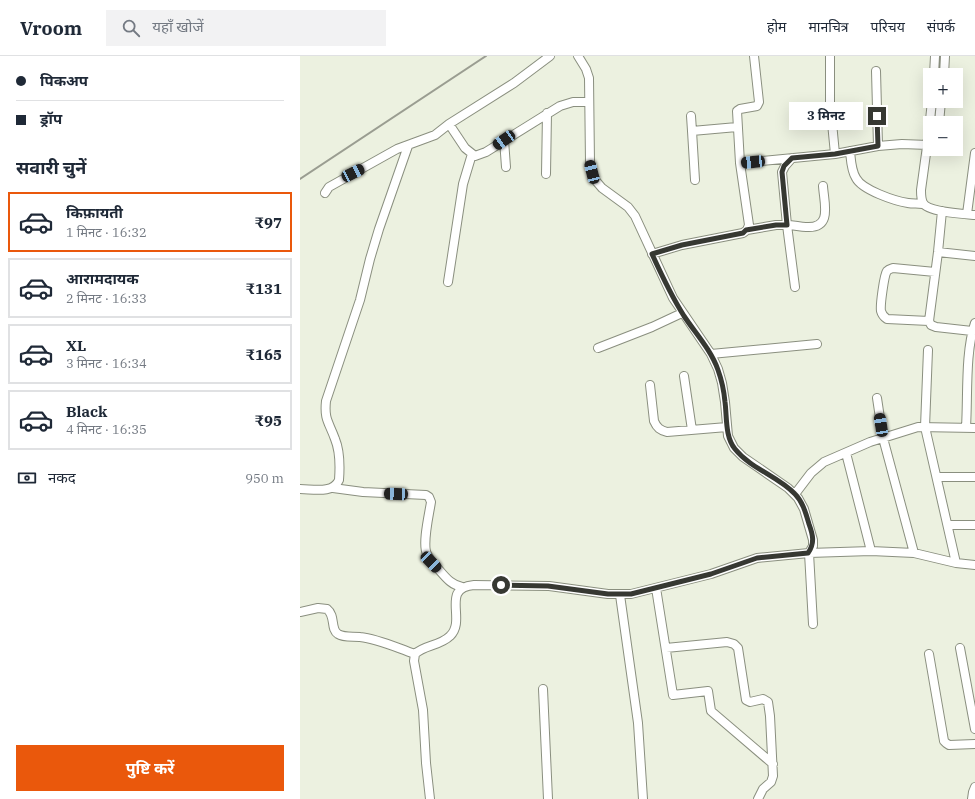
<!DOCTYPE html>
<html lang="hi">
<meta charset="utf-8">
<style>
:root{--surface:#fff;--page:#f2f2f3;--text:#1f2937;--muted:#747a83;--line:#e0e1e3;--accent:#ea580c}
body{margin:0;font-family:"IBM Plex Serif","Noto Sans Devanagari",serif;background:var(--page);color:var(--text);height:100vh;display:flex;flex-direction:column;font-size:15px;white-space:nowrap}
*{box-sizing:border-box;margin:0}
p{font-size:13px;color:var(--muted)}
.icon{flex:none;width:22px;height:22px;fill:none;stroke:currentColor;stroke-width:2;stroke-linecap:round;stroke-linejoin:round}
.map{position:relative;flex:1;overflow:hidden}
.side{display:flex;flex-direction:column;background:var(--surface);width:300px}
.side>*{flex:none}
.guide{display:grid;align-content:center;height:88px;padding:0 16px;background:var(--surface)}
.fabs{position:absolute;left:623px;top:12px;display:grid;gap:8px}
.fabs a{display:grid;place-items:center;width:40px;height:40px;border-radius:0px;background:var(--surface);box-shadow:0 4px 16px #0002;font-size:20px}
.end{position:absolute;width:18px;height:18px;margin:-9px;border:5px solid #363832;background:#fff;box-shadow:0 0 0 2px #fff}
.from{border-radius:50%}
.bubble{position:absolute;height:28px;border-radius:0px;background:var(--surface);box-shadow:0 4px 16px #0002;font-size:13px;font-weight:700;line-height:28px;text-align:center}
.car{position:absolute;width:12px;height:24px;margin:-12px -6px;border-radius:5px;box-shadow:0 0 3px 1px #0007;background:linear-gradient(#222 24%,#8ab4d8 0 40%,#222 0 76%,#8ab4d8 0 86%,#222 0)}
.guide b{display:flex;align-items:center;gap:14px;height:38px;font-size:15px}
.guide b+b{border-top:1px solid var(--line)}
.guide i{width:10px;height:10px;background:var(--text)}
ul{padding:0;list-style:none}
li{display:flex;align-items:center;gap:12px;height:60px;margin:0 8px 6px;padding:0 8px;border:2px solid var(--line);border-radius:0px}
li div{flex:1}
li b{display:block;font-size:15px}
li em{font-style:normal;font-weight:700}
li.active{border-color:var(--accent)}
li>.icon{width:36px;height:36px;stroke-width:1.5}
h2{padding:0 16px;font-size:18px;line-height:48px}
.pay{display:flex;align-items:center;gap:10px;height:44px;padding:0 16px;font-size:15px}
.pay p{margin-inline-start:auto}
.button{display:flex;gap:8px;margin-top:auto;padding:8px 16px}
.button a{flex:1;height:46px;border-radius:0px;background:var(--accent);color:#fff;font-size:16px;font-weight:700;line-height:46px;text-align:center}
header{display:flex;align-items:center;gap:24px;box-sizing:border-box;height:56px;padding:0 20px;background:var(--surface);border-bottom:1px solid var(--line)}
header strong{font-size:19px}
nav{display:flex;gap:22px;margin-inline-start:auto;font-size:14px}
.search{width:280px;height:36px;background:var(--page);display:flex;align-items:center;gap:10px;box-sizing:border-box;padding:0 14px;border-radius:0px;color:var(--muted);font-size:15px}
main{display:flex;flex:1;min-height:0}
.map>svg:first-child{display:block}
</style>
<header>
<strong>Vroom</strong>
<div class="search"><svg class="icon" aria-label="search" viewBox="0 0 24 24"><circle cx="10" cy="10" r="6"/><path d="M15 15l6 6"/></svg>यहाँ खोजें</div>
<nav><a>होम</a><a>मानचित्र</a><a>परिचय</a><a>संपर्क</a></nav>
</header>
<main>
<section class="side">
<div class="guide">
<b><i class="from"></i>पिकअप</b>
<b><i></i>ड्रॉप</b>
</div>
<h2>सवारी चुनें</h2>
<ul>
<li class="active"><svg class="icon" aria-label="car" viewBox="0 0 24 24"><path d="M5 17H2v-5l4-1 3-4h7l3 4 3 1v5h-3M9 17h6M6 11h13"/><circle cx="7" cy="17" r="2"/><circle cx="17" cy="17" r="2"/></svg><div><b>किफ़ायती</b><p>1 मिनट · 16:32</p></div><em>₹97</em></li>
<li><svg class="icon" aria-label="car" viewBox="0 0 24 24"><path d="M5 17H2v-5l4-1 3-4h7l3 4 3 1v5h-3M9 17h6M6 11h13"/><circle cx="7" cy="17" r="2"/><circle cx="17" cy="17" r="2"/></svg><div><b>आरामदायक</b><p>2 मिनट · 16:33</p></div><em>₹131</em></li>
<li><svg class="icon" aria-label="car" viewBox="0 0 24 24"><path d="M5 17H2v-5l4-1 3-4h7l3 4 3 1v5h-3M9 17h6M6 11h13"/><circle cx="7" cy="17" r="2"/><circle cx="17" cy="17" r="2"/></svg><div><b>XL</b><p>3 मिनट · 16:34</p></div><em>₹165</em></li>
<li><svg class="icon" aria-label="car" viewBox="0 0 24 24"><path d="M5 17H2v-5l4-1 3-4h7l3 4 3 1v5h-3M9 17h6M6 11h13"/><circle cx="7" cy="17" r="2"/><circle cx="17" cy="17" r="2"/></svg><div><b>Black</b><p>4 मिनट · 16:35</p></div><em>₹95</em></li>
</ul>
<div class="pay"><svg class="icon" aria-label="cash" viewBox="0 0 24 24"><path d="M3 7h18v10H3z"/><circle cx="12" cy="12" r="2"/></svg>नकद<p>950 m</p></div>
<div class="button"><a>पुष्टि करें</a></div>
</section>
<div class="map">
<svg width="675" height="743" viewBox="0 0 675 743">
<rect width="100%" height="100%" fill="#ecf1e0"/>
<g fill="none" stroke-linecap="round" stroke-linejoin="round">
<g stroke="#8a8f7f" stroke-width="10">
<path id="minor" d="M278,0L286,13L289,22L290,107L292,116L296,125L302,132L328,151L335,160L373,242L411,298L418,313L422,327L425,346L428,380L434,392L443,401L488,432L498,442L504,453L513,484V490L509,497L513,568
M530,0V46L535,98
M576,15L578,90
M634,19L635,0
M644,19L645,0
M632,45L628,83L621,134C621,138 621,143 623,147C628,156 664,158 675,159
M391,60L392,75
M639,67L641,45
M149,68L165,92L175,100L186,96L260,50L273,46H289
M204,84L206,111
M550,95C551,104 551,114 556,122C562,134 595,145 608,147C613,148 618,147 623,148
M440,107L437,55L440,53L457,50L459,46L454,0
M246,118L247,57
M395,124L392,75L437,71
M25,137L29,131L97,93L135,79L149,68L214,27L250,0
M642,155L638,196L629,265L631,269L636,271L672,275
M667,158L675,97
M447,174L476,169H487L482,116L485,110L492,102
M638,196L675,200
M352,198L382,189L443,177L447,174L449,169L440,107L535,98L578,90L602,88L628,89
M148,226L163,128L172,98
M495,231L487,169C494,169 500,171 506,171C533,173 524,147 523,130
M629,265L587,263C584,261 582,259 581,255C580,250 584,219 587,215C589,213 590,213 593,212L635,216
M298,292L352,271L382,257
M628,294L625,371L656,507
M411,298L517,288
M384,320L392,374
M350,329L354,365C357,372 360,374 367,376L427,371
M577,342L583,382L614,497
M666,371C668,340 665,296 675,267
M546,397L571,495
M637,421H675
M33,432L63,436L126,439L129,441L131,446C129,459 122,488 127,498C130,505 136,510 140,515C147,523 152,529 162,531
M0,433C13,433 33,438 39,424C40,411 40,395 35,383C29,366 24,364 26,345L60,244L70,203L79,173L108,90
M495,438L511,417L524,406L570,386L618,371L675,372
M648,469H675
M356,532L373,639L408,635L411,655L473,708
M320,539L338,667L343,743
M0,556L18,552L27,553C36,560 30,573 38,578C44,582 54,580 60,581C79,583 97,592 115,598
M366,592L427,586L434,588L438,592L446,644L450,646L463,643L468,646L470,660L473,720L471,726L463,733L458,743
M660,592L675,673
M629,598L644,685L646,687L649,689L675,688
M243,633L248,743
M130,743L126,707L123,654L114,605L115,598C124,589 140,590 150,580C167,564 140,532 174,529L249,530L308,538H331L411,518L457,502L509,497L571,495L614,497L656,507L675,509
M672,743L673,736L675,731"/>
</g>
<use href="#minor" stroke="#fff" stroke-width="8"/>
<path stroke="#9a9d91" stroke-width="2" d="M0,123L186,0"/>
</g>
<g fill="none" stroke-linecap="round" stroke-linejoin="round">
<path stroke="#363832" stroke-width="5" d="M201,529L248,530L308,538H331L411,518L457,502L508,497C515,487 513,479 509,468C506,458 503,446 495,438C478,420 451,413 435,393C425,381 427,361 425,346C424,335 422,325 418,314C411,294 396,278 384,260C372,241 362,220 352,198L382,189L443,177L446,174L476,169H487L482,116L484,110L492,102L535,98L578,90L577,60"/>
</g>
</svg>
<div class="fabs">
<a>+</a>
<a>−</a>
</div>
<i class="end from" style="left:201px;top:529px"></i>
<i class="end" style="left:577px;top:60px"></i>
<div class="bubble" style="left:489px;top:46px;width:74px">3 मिनट</div>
<i class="car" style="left:204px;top:84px;rotate:236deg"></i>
<i class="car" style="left:453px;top:106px;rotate:264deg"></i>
<i class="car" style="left:292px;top:116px;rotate:346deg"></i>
<i class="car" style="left:53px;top:117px;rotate:64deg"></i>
<i class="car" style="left:581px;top:369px;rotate:351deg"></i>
<i class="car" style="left:96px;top:438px;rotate:272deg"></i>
<i class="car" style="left:131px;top:506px;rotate:136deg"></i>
</div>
</main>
